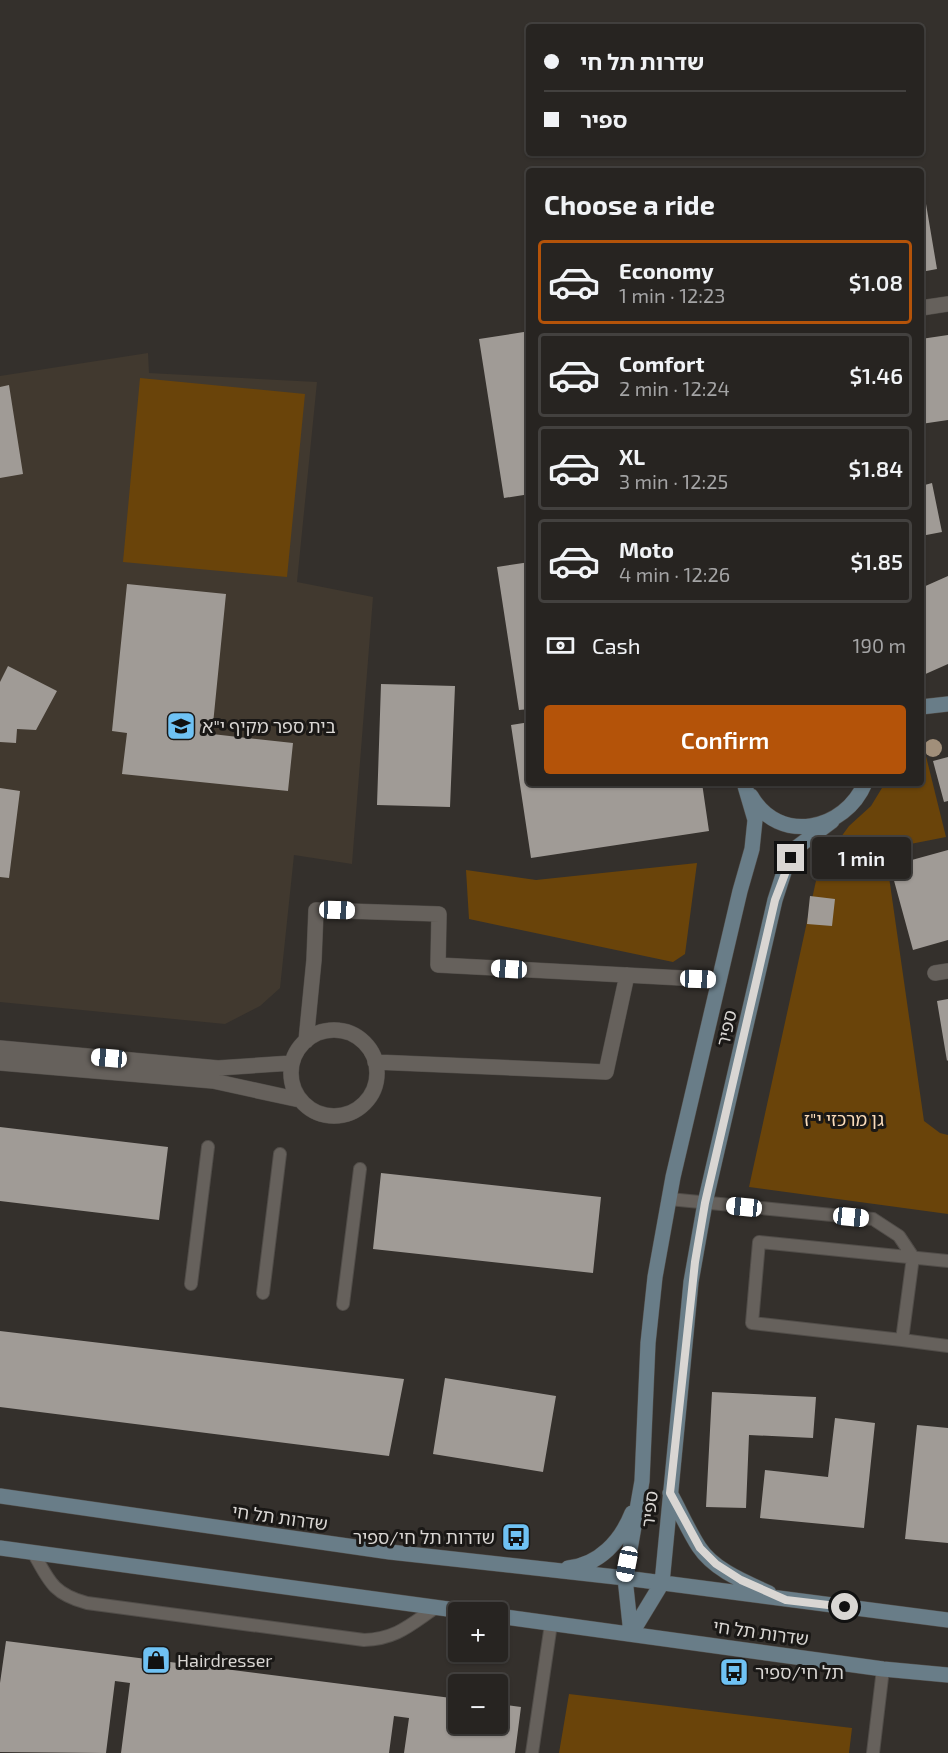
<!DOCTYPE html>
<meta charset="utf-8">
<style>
:root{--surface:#272421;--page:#33302e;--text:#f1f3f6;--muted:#a4a4a5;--line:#43413f;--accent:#b45309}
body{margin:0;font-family:"Exo 2","Noto Sans Hebrew",sans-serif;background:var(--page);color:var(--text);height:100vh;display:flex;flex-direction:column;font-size:22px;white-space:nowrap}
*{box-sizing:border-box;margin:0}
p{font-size:20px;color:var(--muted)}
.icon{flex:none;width:33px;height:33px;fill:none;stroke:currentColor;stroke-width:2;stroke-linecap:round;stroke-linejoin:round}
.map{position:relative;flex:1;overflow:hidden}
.details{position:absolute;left:526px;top:168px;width:398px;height:618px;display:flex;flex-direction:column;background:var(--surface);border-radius:6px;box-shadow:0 2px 4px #0004,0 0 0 2px var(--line)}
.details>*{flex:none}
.banner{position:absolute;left:526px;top:24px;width:398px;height:132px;border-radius:6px;box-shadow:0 2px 4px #0004,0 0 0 2px var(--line);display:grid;align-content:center;height:132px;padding:0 18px;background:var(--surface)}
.tools{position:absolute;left:448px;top:1602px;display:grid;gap:12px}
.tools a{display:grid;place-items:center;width:60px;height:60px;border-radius:6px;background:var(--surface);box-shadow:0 2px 4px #0004,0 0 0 2px var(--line);font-size:30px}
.end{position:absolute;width:27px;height:27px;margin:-14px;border:8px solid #d9d6d3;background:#111;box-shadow:0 0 0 3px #111}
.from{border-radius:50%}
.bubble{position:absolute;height:42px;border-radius:6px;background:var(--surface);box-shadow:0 2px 4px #0004,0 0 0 2px var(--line);font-size:20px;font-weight:600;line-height:42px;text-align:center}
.car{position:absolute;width:18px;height:36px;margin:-18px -9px;border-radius:8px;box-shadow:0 0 4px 2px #0007;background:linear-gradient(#fff 24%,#345 0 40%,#fff 0 76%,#345 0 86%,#fff 0)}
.banner b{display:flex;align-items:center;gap:21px;height:57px;font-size:22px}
.banner b+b{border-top:2px solid var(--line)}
.banner i{width:15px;height:15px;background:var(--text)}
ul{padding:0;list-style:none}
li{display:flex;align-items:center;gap:18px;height:84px;margin:0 12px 9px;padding:0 6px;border:3px solid var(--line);border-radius:6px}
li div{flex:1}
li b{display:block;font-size:22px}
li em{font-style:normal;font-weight:600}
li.current{border-color:var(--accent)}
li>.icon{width:54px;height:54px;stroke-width:1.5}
h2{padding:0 18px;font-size:27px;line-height:72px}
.pay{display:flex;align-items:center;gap:15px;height:66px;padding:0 18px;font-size:22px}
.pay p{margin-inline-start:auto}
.primary-button{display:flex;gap:12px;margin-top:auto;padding:12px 18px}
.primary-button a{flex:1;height:69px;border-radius:6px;background:var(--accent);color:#fff;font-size:24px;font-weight:600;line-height:69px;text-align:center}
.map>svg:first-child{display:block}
</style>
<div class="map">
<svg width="948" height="1753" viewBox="0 0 948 1753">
<rect width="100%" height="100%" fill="#34302c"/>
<path fill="#41392f" d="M148,353L149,373L317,382L297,582L373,597L352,864L294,855L280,988L260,1006L225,1024L0,1002V376Z"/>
<path fill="#6a440a" d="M140,378L305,394L287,577L123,562Z
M923,744L946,837L885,849L924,1121L940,1133L948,1135V1214L749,1187L819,867L849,826L871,806L885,783H921V745Z
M697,863L685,954L673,962L469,919L466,870L536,880Z
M569,1694L852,1728L849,1753H559Z"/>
<path fill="#a09b96" d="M924,192L937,269L921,272V193Z
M530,331V494L504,498L479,339Z
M948,335V420L921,424V339Z
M9,385L23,474L0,478V387Z
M932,483L942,532L921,536V486Z
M530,562V709L519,710L497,567Z
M948,576V664L921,676V588Z
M127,584L226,594L212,734L293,743L288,791L122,774L127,733L112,731Z
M8,666L57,691L36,730L17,729L16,743L0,742V682Z
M381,684L455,686L450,807L377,805Z
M530,722V783H702L709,831L531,858L511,725Z
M948,757V801L944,802L933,761Z
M0,788L20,791L9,878L0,877Z
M948,850V940L913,950L890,866Z
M810,896L835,899L832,926L807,924Z
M948,999V1060L947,1061L937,1001Z
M0,1127L168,1147L159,1220L0,1201Z
M381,1173L601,1197L593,1273L373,1249Z
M0,1331L404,1379L389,1456L0,1407Z
M445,1378L556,1396L543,1472L433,1454Z
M712,1392L816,1397L813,1438L749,1435L746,1508L706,1507Z
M835,1418L875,1423L864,1528L760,1518L765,1470L828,1477Z
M917,1425L948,1428V1543L905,1539Z
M6,1641L459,1699V1724H498V1704L521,1707L515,1753H404L409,1718L394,1716L389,1753H121L130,1683L115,1681L106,1753L0,1752V1683Z"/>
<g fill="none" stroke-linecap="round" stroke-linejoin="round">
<g stroke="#514d49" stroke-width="14">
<path id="lane" d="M669,1199L873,1219L899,1236L913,1257L902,1340L752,1323L759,1242L948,1261
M191,1284L208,1147
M263,1293L280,1154
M343,1304L360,1169
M902,1340L948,1346
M33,1552C49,1581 53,1594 87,1603L364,1640C396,1639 410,1625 435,1608
M532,1753L551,1624
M873,1753L883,1669"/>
</g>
<g stroke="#514d49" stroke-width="16">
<path id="street" d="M921,308L948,304
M935,973L948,971
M291 1073a43 43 0 1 1 86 0a43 43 0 1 1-86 0Z
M306,1041L314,960L316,910L439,914L438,965L719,980
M0,1048L218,1068L292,1063
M375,1062L606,1072L627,975
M0,1063L213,1081L300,1100"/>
</g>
<g stroke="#514d49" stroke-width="16">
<path id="secondary" d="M921,707L948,704
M751,796C779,845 845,831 865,783
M670,1493C680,1511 688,1530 699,1547C714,1570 745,1582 769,1593
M0,1496L390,1552L625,1578L948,1620
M0,1548L470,1612
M568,1568C599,1565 621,1541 632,1513
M498,1616L883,1669L948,1675
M631,1634L625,1578L642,1481L648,1343L655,1277L673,1177L740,891L752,849L755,820L745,786
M631,1634L662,1583L691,1282L705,1203L775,900L785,869L796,848L832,821"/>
</g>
<use href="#lane" stroke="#66615c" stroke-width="12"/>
<use href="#street" stroke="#66615c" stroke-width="15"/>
<use href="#secondary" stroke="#697d88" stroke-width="15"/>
</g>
<circle fill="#a18f7a" cx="933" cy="748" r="9"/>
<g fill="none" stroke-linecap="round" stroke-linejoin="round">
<path stroke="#d9d6d3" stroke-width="8" d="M791,858L775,900L705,1203L695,1262L670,1493L700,1548L716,1564L741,1580L786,1600L845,1607"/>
</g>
<defs>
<g id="school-square" transform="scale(1.5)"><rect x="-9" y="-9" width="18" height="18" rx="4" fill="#6fc2f4" stroke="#1a1816"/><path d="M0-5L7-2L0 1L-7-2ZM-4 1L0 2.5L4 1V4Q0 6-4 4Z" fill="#111"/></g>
<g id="bus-square" transform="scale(1.5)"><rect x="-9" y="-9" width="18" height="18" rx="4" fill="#6fc2f4" stroke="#1a1816"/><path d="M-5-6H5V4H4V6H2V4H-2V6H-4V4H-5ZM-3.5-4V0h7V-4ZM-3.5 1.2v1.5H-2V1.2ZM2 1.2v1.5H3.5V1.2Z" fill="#111"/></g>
<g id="shop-square" transform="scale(1.5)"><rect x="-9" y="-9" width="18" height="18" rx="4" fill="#6fc2f4" stroke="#1a1816"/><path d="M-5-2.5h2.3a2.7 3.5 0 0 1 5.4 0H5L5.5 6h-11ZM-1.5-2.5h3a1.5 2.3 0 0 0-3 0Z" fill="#111"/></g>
</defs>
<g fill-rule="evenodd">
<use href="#school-square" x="181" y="726"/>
<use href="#bus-square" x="516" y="1537"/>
<use href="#shop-square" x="156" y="1660"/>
<use href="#bus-square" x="734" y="1672"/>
</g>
<g text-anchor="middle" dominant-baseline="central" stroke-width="6" stroke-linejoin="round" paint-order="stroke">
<g font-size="18" fill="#d9d6d3" stroke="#1a1816" text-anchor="start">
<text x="202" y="726">בית ספר מקיף י"א</text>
<text x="495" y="1537" text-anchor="end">שדרות תל חי/ספיר</text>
<text x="177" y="1660">Hairdresser</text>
<text x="755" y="1672">תל חי/ספיר</text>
</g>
<g font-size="18" fill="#d9d6d3" stroke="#1a1816">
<text transform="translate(726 1028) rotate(-77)">ספיר</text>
<text transform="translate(649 1509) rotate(-84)">ספיר</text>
<text transform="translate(280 1517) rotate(8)">שדרות תל חי</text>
<text transform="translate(761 1632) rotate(8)">שדרות תל חי</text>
</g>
<g font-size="18" fill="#fbdcba" stroke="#1a1816">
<text x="844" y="1119">גן מרכזי י"ז</text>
</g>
</g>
</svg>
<div class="tools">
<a>+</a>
<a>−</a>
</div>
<i class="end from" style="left:845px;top:1607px"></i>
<i class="end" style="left:791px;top:858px"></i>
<div class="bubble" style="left:812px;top:837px;width:99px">1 min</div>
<i class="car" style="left:337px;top:910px;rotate:92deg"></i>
<i class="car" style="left:509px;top:969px;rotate:273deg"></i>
<i class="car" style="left:698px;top:979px;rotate:92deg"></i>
<i class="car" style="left:109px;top:1058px;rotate:275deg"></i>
<i class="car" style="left:744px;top:1207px;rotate:276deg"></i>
<i class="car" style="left:851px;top:1217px;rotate:96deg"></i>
<i class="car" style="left:627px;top:1564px;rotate:191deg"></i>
<div class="banner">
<b><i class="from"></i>שדרות תל חי</b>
<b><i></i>ספיר</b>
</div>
<section class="details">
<h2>Choose a ride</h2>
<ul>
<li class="current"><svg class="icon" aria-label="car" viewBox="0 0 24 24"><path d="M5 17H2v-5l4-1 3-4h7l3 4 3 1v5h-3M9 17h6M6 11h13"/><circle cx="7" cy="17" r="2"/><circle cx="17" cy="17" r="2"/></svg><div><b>Economy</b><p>1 min · 12:23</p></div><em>$1.08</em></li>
<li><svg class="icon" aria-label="car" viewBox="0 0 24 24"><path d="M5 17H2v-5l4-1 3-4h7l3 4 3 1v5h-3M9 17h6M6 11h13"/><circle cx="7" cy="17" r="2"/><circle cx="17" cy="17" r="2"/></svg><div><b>Comfort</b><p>2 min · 12:24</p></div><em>$1.46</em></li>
<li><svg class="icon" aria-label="car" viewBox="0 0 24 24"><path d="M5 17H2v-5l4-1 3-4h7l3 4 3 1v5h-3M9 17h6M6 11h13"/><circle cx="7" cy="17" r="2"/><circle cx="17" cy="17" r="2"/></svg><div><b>XL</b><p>3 min · 12:25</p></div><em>$1.84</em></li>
<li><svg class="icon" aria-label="car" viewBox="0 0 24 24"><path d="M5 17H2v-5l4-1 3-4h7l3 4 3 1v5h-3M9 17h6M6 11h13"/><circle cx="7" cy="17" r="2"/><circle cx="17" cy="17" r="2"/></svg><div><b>Moto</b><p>4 min · 12:26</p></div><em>$1.85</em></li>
</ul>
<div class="pay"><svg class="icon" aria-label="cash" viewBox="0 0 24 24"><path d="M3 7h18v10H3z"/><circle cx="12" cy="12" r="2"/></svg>Cash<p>190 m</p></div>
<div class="primary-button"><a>Confirm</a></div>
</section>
</div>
